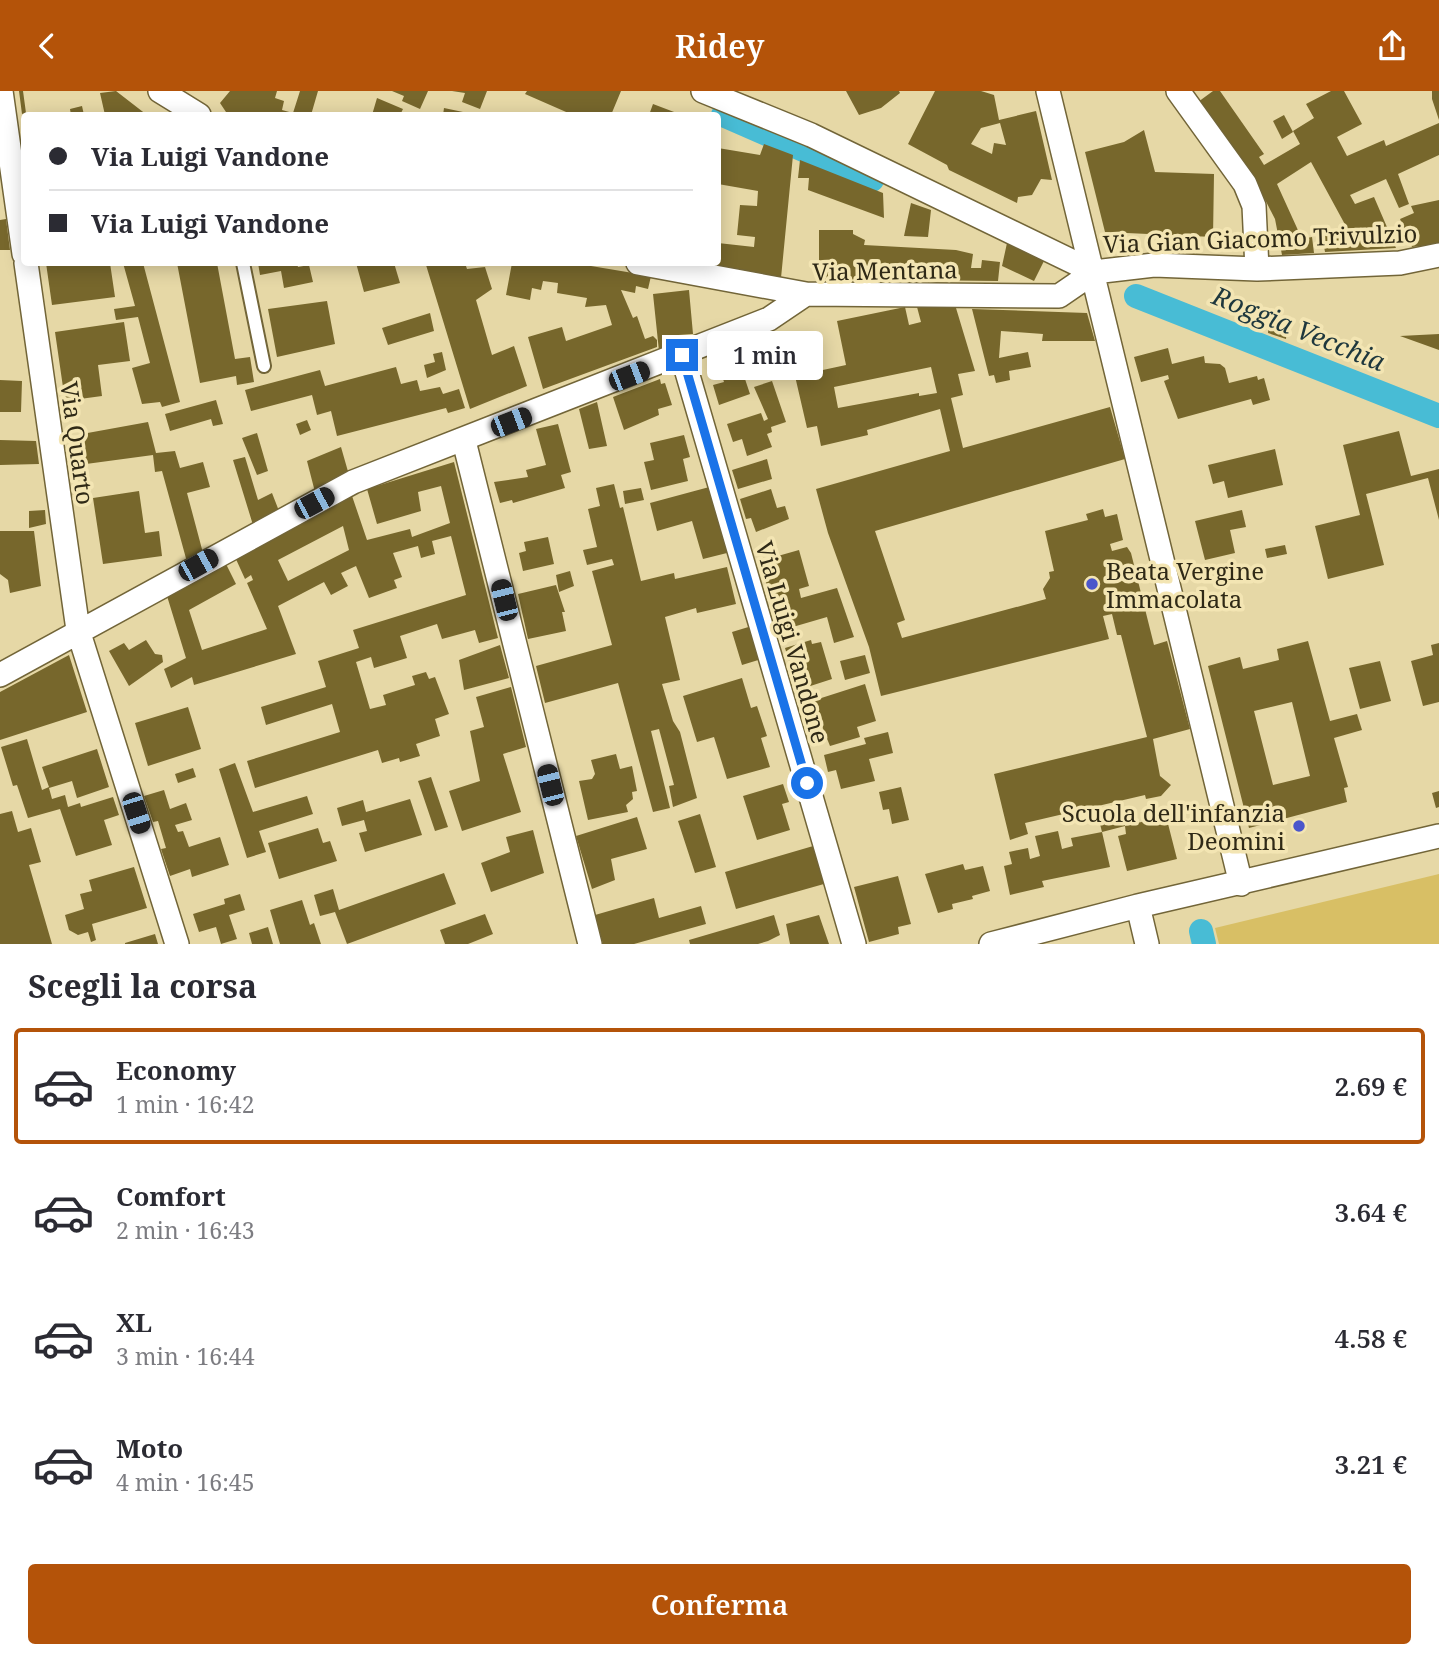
<!DOCTYPE html>
<html lang="it">
<meta charset="utf-8">
<style>
:root{--surface:#fff;--page:#f7f7f7;--text:#2b2b33;--muted:#7c7c81;--line:#e1e1e2;--accent:#b45309}
body{margin:0;font-family:"Noto Serif",serif;background:var(--page);color:var(--text);height:100vh;display:flex;flex-direction:column;font-size:26px;white-space:nowrap}
*{box-sizing:border-box;margin:0}
p{font-size:23px;color:var(--muted)}
.icon{flex:none;width:38px;height:38px;fill:none;stroke:currentColor;stroke-width:2;stroke-linecap:round;stroke-linejoin:round}
.map{position:relative;height:853px;overflow:hidden}
.panel{display:flex;flex-direction:column;background:var(--surface);flex:1}
.panel>*{flex:none}
.guide{position:absolute;left:21px;top:21px;width:700px;height:154px;border-radius:7px;box-shadow:0 4px 18px #0003;display:grid;align-content:center;height:154px;padding:0 28px;background:var(--surface)}
.end{position:absolute;width:32px;height:32px;margin:-16px;border:9px solid #1a73e8;background:#fff;box-shadow:0 0 0 4px #fff}
.from{border-radius:50%}
.bubble{position:absolute;height:49px;border-radius:7px;background:var(--surface);box-shadow:0 4px 18px #0003;font-size:23px;font-weight:600;line-height:49px;text-align:center}
.car{position:absolute;width:21px;height:42px;margin:-21px -10px;border-radius:9px;box-shadow:0 0 5px 2px #0007;background:linear-gradient(#222 24%,#8ab4d8 0 40%,#222 0 76%,#8ab4d8 0 86%,#222 0)}
.guide b{display:flex;align-items:center;gap:24px;height:66px;font-size:26px}
.guide b+b{border-top:2px solid var(--line)}
.guide i{width:18px;height:18px;background:var(--text)}
ul{padding:0;list-style:none}
li{display:flex;align-items:center;gap:21px;height:116px;margin:0 14px 10px;padding:0 14px;border:4px solid transparent;border-radius:7px}
li div{flex:1}
li b{display:block;font-size:26px}
li em{font-style:normal;font-weight:600}
li.current{border-color:var(--accent)}
li>.icon{width:63px;height:63px;stroke-width:1.5}
h2{padding:0 28px;font-size:32px;line-height:84px}
.action{display:flex;gap:14px;margin-top:auto;padding:14px 28px}
.action a{flex:1;height:80px;border-radius:7px;background:var(--accent);color:#fff;font-size:28px;font-weight:600;line-height:80px;text-align:center}
header{display:flex;justify-content:space-between;align-items:center;height:91px;padding:0 28px;background:var(--accent);color:#fff;font-size:32px;font-weight:600}
.map>svg:first-child{display:block}
</style>
<header><svg class="icon" aria-label="back" viewBox="0 0 24 24"><path d="M15 5l-7 7 7 7"/></svg>Ridey<svg class="icon" aria-label="share" viewBox="0 0 24 24"><path d="M12 15V3M7 8l5-5 5 5M5 13v7h14v-7"/></svg></header>
<div class="map">
<svg width="1439" height="853" viewBox="0 0 1439 853">
<rect width="100%" height="100%" fill="#e6d8a6"/>
<path fill="#d8bf65" d="M1439,783V853H1219L1215,837Z"/>
<g fill="none" stroke-linecap="round" stroke-linejoin="round">
<path stroke="#48bcd5" stroke-width="24" d="M723,24L872,89
M1136,205L1439,325
M1201,840L1204,853"/>
</g>
<path fill="#77672c" fill-rule="evenodd" d="M19,0H23L26,22L22,23Z
M116,0L147,24H105L100,2Z
M230,0H277L275,7L284,10L282,19L293,22L300,0H318L311,24H228L220,12Z
M392,0H428L420,18L402,10L404,5Z
M452,0H487L480,18L462,11L465,2Z
M527,0H621L611,24H573L525,3Z
M846,0H899L900,2L881,17L859,24Z
M935,0H981L994,4L999,29L1036,20L1052,89L1041,88L1032,104L1018,106L1017,112L949,79L947,74L908,53ZM1000,32L1006,54L994,52L992,63L971,53L981,37Z
M1213,0H1220L1264,63L1259,66L1264,74L1300,53L1293,40L1314,27L1306,13L1331,0H1344L1362,33L1337,46L1347,65L1384,49L1386,55L1439,32V64L1398,83L1409,113L1399,117L1386,88L1350,104L1355,113L1374,106L1396,157L1325,161L1322,144L1348,139L1311,71L1277,93L1302,148L1312,146L1314,162L1282,164L1275,128L1252,83L1198,11Z
M1432,0H1439V29L1432,8Z
M377,7L403,18L400,24H372Z
M653,13L682,24H649Z
M82,15L84,24H71L70,18Z
M444,17L463,21L462,24H443Z
M489,21L503,23V24H485Z
M1284,24L1293,41L1282,48L1273,30Z
M1144,39L1155,81L1214,83L1213,146L1105,141L1085,61L1124,51Z
M764,53L793,64L781,187L711,178L712,172H718V152L754,156L755,146L737,144L740,114L757,115L758,100L718,93V57L760,64Z
M800,69L883,102L884,127L808,99L809,87H798Z
M1439,109V153L1412,156L1400,128L1414,122L1411,115Z
M911,112L931,119L928,146L904,145Z
M6,128L10,159H0V129Z
M819,139H853V143L865,149L864,154L956,159L973,163L971,177H981L982,169L1000,171L998,190L819,188Z
M1007,152L1044,170L1034,190L1002,175Z
M46,172H110L115,206L52,214Z
M123,172H143L180,311L162,316L160,311L142,313L132,277L150,272L138,226L116,229L114,218L135,215Z
M177,172H217L235,268L250,266L254,291L237,294L236,285L200,292Z
M258,172H297L298,176L309,174L313,191L284,197L281,180L260,184Z
M356,172H394L400,192L364,201Z
M433,172H465L467,178L485,176L492,198L476,209L492,264L514,255L527,295L470,318L426,174Z
M512,172H573L651,185L648,198L636,195L635,202L621,199L633,227L637,225L645,248L653,245L657,249V256L543,298L528,246L562,236L566,250L612,234L606,214L585,216L587,207L557,202L558,192L543,190L541,199L532,197L530,209L506,204Z
M689,199L693,243L664,245L665,251L684,245L686,250L659,260L653,203Z
M327,210L335,253L277,266L268,218Z
M905,216L909,234L921,231L917,216L956,217L975,280L958,283L963,304L951,307L963,357L1110,316L1125,368L875,440L905,529L897,532L902,547L1046,508L1043,498L1050,487L1049,481L1054,480L1045,440L1088,429L1086,423L1103,418L1105,426L1117,423L1123,449L1110,453L1112,460L1127,456L1131,462L1154,554L1167,550L1190,638L1153,648L1160,685L1171,694L1161,705L1146,708L1145,704L1025,732L1028,743L1010,749L994,683L1147,646L1121,544H1117L1112,523L1103,525L1109,548L881,605L869,556L828,442L816,398L950,360L940,318L867,339L868,344L821,355L817,335L807,337L795,285L846,274L837,230ZM931,276L937,302L919,305V302L838,317L834,296Z
M972,218L1087,222L1095,250H1042L1043,243L1001,240L999,267L1028,261L1031,276L1009,280L1010,289L996,292L994,284L989,285Z
M430,222L434,240L388,254L382,237Z
M1269,230L1287,231L1286,248L1268,242Z
M124,231L130,270L98,274L102,305L65,310L55,241Z
M1439,243V259L1400,245Z
M1168,257L1172,273L1204,265L1205,272L1220,273L1225,277L1229,292L1257,285L1258,289L1264,287L1270,309L1253,314L1251,308L1178,328L1164,290L1169,288L1168,284L1141,291L1134,266Z
M442,261L446,279L427,287L424,274L435,271L433,263Z
M736,261L750,303L719,314L713,294L724,291L716,268Z
M396,276L401,293L417,289L420,300L440,296L443,303L459,298L465,317L448,322L446,317L337,345L331,320L317,324L312,304L251,320L245,299L320,279L325,295Z
M660,288L661,293L665,292L672,314L658,318L659,324L624,339L613,306Z
M0,289L22,290L21,321H0Z
M772,290L786,331L771,336L772,341L767,343L772,356L747,365L742,348L733,351L727,333L761,322L764,330L768,328L754,296Z
M216,309L223,333L213,335L211,328L170,340L165,323Z
M597,311L607,355L589,358L579,318Z
M307,329L311,339L300,344L296,333Z
M148,331L156,362L175,360L180,377L203,371L210,396L187,402L203,462L187,471L162,380L155,381L153,364L86,373L82,343Z
M558,333L571,381L561,384L565,397L513,412L512,409L500,412L494,391L528,386L526,379L546,374L536,338Z
M1399,340L1411,385L1439,378V429L1428,387L1366,403L1384,474L1328,488L1315,435L1360,424L1343,354Z
M257,342L268,380L257,384L242,347Z
M684,344L690,366L683,368L688,390L651,399L644,371L654,369L650,352Z
M0,349L36,350L39,373L0,374Z
M341,356L349,384L315,401L307,370Z
M1275,358L1283,394L1228,407L1224,390L1213,393L1208,374Z
M245,366L258,409L272,402L279,420L253,434L233,369Z
M767,368L772,388L738,398L732,379Z
M454,371L498,547L479,552L475,539L442,548L437,533L400,545L407,567L374,577L371,566L356,571L370,618L386,614L383,604L415,594L412,585L426,581L429,588L435,586L449,623L435,628L440,645L416,653L420,665L400,671L399,667L382,672L378,659L255,697L247,670L340,641L332,613L266,634L261,616L326,596L318,570L359,557L353,539L466,504L451,445L432,450L435,463L421,467L418,455L393,462L402,486L394,489L397,497L369,507L356,475L341,482L348,495L331,504L324,491L278,515L296,563L194,594L192,586L171,597L164,578L186,567L167,505L225,471L236,493L189,519L202,559L267,538L247,492L253,489L251,484L245,488L235,466L351,402L367,449L410,438L412,446L450,432L441,395L418,401L421,420L377,433L367,398ZM343,435L349,459L288,490L278,469Z
M614,393L620,417L623,416L641,490L674,482L675,488L727,476L736,513L697,522L696,517L665,526L680,589L662,593L673,630L680,641L697,707L673,716L669,695L674,694L659,638L651,640L670,717L653,721L618,592L545,612L536,575L612,554L592,480L614,474L612,468L587,474L583,459L597,456L588,418L600,415L596,397Z
M88,394L89,403L73,405L72,395Z
M713,395L731,461L703,468L692,430L657,440L650,412Z
M641,397L644,409L625,413L623,400Z
M771,398L777,417L785,415L789,428L756,441L751,427L746,428L740,408Z
M139,400L145,442L159,440L162,465L103,473L93,407Z
M45,419L46,433L29,437V420Z
M1242,419L1246,436L1230,439L1235,462L1205,469L1195,430Z
M0,440H34L41,495L10,502L8,489L0,483Z
M548,446L554,473L523,480L519,462L526,460L524,451Z
M1285,454L1287,463L1267,467L1265,458Z
M799,459L809,495L799,498L801,507L837,497L854,546L834,552L827,526L779,540L760,470Z
M570,480L574,495L559,501L556,484Z
M556,494L565,521H562L566,540L528,548L518,503Z
M755,534L765,567L742,574L732,541Z
M146,549L155,563L162,564L163,571L129,595L109,560L124,552L129,559Z
M811,549L812,553L821,551L832,588L798,599L785,557Z
M1308,550L1330,630L1357,623L1362,639L1334,647L1348,696L1344,697L1347,711L1249,737L1208,575L1240,566L1243,578L1279,569L1277,558ZM1292,611L1310,685L1273,694L1254,620Z
M1439,552V611L1423,615L1411,570L1433,564L1431,554Z
M500,554L509,587L464,599L459,569Z
M69,564L87,621L0,649V601Z
M865,564L870,582L845,589L840,570Z
M1380,570L1391,610L1360,618L1349,577Z
M742,587L751,617L757,615L767,645L761,647L770,676L727,688L714,646L697,651L683,605Z
M865,593L876,630L857,636L860,646L830,655L812,610Z
M511,596L526,656L503,663L521,721L462,740L449,700L480,690L470,640L484,636L476,606Z
M188,616L201,658L148,675L135,632Z
M888,641L893,662L869,668L875,690L841,698L836,679L828,681L824,664L866,653L864,647Z
M27,648L42,699L49,696L42,676L97,658L109,696L77,707L72,690L49,697L52,708L65,704L68,716L80,712L81,716L113,706L119,724L104,729L112,754L76,765L60,718L28,727L17,694L13,695L1,656Z
M616,663L620,678L632,675L637,700L632,701L633,708L626,714L628,721L588,729L579,690L592,688L595,683L591,669Z
M235,672L253,721L307,705L313,723L259,740L266,761L247,767L219,678Z
M193,677L196,686L178,692L175,683Z
M431,686L448,736L435,740L418,690Z
M783,693L789,711L782,713L790,739L757,749L743,705Z
M901,696L909,729L892,733L889,718L883,719L879,701Z
M164,699L170,718L186,712L192,729L175,734L178,741L183,740L189,756L220,746L229,774L192,786L190,778L170,785L161,758L166,757L158,730L153,731L144,705Z
M1439,700V716L1436,717L1432,702Z
M410,708L422,744L365,761L359,742L367,740L364,729L342,735L337,717L363,709L366,721Z
M1121,717L1125,735L1166,725L1177,768L1127,780L1118,745L1126,743L1125,735L1102,741L1098,725Z
M12,720L18,741L31,737L41,771L29,774L52,853H0V723Z
M700,723L716,776L695,782L678,730Z
M637,726L647,758L611,768L615,789L592,798L576,745Z
M318,737L323,752L330,750L337,770L279,788L268,752Z
M533,739L544,782L491,801L481,772L510,761L506,746Z
M1058,740L1062,758L1073,755L1071,747L1102,741L1110,776L1042,790L1044,796L1010,804L1004,775L1012,773L1009,761L1028,757L1030,768L1040,765L1035,745Z
M820,753L831,791L736,818L725,781Z
M963,773L965,779L983,775L990,800L972,805L973,808L952,813L953,818L938,822L925,783Z
M134,776L147,817L92,833L96,849L91,851L88,841L78,844L69,839L65,824L84,818L80,803L92,800L89,789Z
M444,782L456,813L347,853L335,821L320,825L314,804L333,798L339,819Z
M898,785L911,833L898,836L899,843L869,851L854,796Z
M240,803L245,819L229,824L237,848L221,853L216,836L199,841L193,823L225,813L224,808Z
M654,807L659,827L701,815L706,833L634,853H603L595,824Z
M302,809L310,834L314,832L321,853H280L270,819Z
M485,823L493,843L468,853H445L440,839Z
M774,824L780,844L768,850L758,853H690L689,849Z
M819,824L829,853H790L786,833Z
M268,836L273,853H252L249,842Z
M155,843L158,853H125V852Z"/>
<g fill="none" stroke-linecap="round" stroke-linejoin="round">
<g stroke="#726538" stroke-width="16">
<path id="lane" d="M243,172L264,275"/>
</g>
<g stroke="#726538" stroke-width="26">
<path id="street" d="M1,0L24,163
M160,0L199,24
M703,0L811,44L1094,181L1154,174L1257,178L1400,172L1439,164
M1048,0L1241,793
M1178,0L1245,93L1254,115L1257,178
M26,172L78,539L177,853
M638,172L806,203L1059,205L1094,181
M682,264L854,853
M464,350L590,853
M0,584L353,391L769,228L806,203
M1138,815L1147,853
M991,853L1138,815L1439,745"/>
</g>
<use href="#lane" stroke="#fff" stroke-width="12"/>
<use href="#street" stroke="#fff" stroke-width="23"/>
</g>
<g fill="none" stroke-linecap="round" stroke-linejoin="round">
<path stroke="#1a73e8" stroke-width="9" d="M682,264L807,692"/>
</g>
<g fill="#4b56cb" stroke="#f3e5b3" stroke-width="2.5">
<circle cx="1092" cy="493" r="7"/>
<circle cx="1299" cy="735" r="7"/>
</g>
<g text-anchor="middle" dominant-baseline="central" stroke-width="7" stroke-linejoin="round" paint-order="stroke">
<g font-size="24" fill="#2f2916" stroke="#f3e5b3">
<text transform="translate(1260 147) rotate(-2)">Via Gian Giacomo Trivulzio</text>
<text transform="translate(885 179) rotate(-1)">Via Mentana</text>
<text transform="translate(78 352) rotate(82)">Via Quarto</text>
<text transform="translate(793 551) rotate(74)">Via Luigi Vandone</text>
</g>
<g font-size="24" fill="#2f2916" stroke="#f3e5b3" text-anchor="start">
<text x="1106" y="479">Beata Vergine<tspan x="1106" dy="28">Immacolata</tspan></text>
<text x="1285" y="721" text-anchor="end">Scuola dell'infanzia<tspan x="1285" dy="28">Deomini</tspan></text>
</g>
<g font-size="26" font-style="italic" fill="#1e373d" stroke="#f3e5b3">
<text transform="translate(1299 237) rotate(22)">Roggia Vecchia</text>
</g>
</g>
</svg>
<i class="end from" style="left:807px;top:692px"></i>
<i class="end" style="left:682px;top:264px"></i>
<div class="bubble" style="left:707px;top:240px;width:116px">1 min</div>
<i class="car" style="left:629px;top:285px;rotate:69deg"></i>
<i class="car" style="left:511px;top:331px;rotate:69deg"></i>
<i class="car" style="left:314px;top:412px;rotate:62deg"></i>
<i class="car" style="left:198px;top:474px;rotate:61deg"></i>
<i class="car" style="left:504px;top:509px;rotate:346deg"></i>
<i class="car" style="left:550px;top:694px;rotate:346deg"></i>
<i class="car" style="left:136px;top:722px;rotate:162deg"></i>
<div class="guide">
<b><i class="from"></i>Via Luigi Vandone</b>
<b><i></i>Via Luigi Vandone</b>
</div>
</div>
<section class="panel">
<h2>Scegli la corsa</h2>
<ul>
<li class="current"><svg class="icon" aria-label="car" viewBox="0 0 24 24"><path d="M5 17H2v-5l4-1 3-4h7l3 4 3 1v5h-3M9 17h6M6 11h13"/><circle cx="7" cy="17" r="2"/><circle cx="17" cy="17" r="2"/></svg><div><b>Economy</b><p>1 min · 16:42</p></div><em>2.69 €</em></li>
<li><svg class="icon" aria-label="car" viewBox="0 0 24 24"><path d="M5 17H2v-5l4-1 3-4h7l3 4 3 1v5h-3M9 17h6M6 11h13"/><circle cx="7" cy="17" r="2"/><circle cx="17" cy="17" r="2"/></svg><div><b>Comfort</b><p>2 min · 16:43</p></div><em>3.64 €</em></li>
<li><svg class="icon" aria-label="car" viewBox="0 0 24 24"><path d="M5 17H2v-5l4-1 3-4h7l3 4 3 1v5h-3M9 17h6M6 11h13"/><circle cx="7" cy="17" r="2"/><circle cx="17" cy="17" r="2"/></svg><div><b>XL</b><p>3 min · 16:44</p></div><em>4.58 €</em></li>
<li><svg class="icon" aria-label="car" viewBox="0 0 24 24"><path d="M5 17H2v-5l4-1 3-4h7l3 4 3 1v5h-3M9 17h6M6 11h13"/><circle cx="7" cy="17" r="2"/><circle cx="17" cy="17" r="2"/></svg><div><b>Moto</b><p>4 min · 16:45</p></div><em>3.21 €</em></li>
</ul>
<div class="action"><a>Conferma</a></div>
</section>
